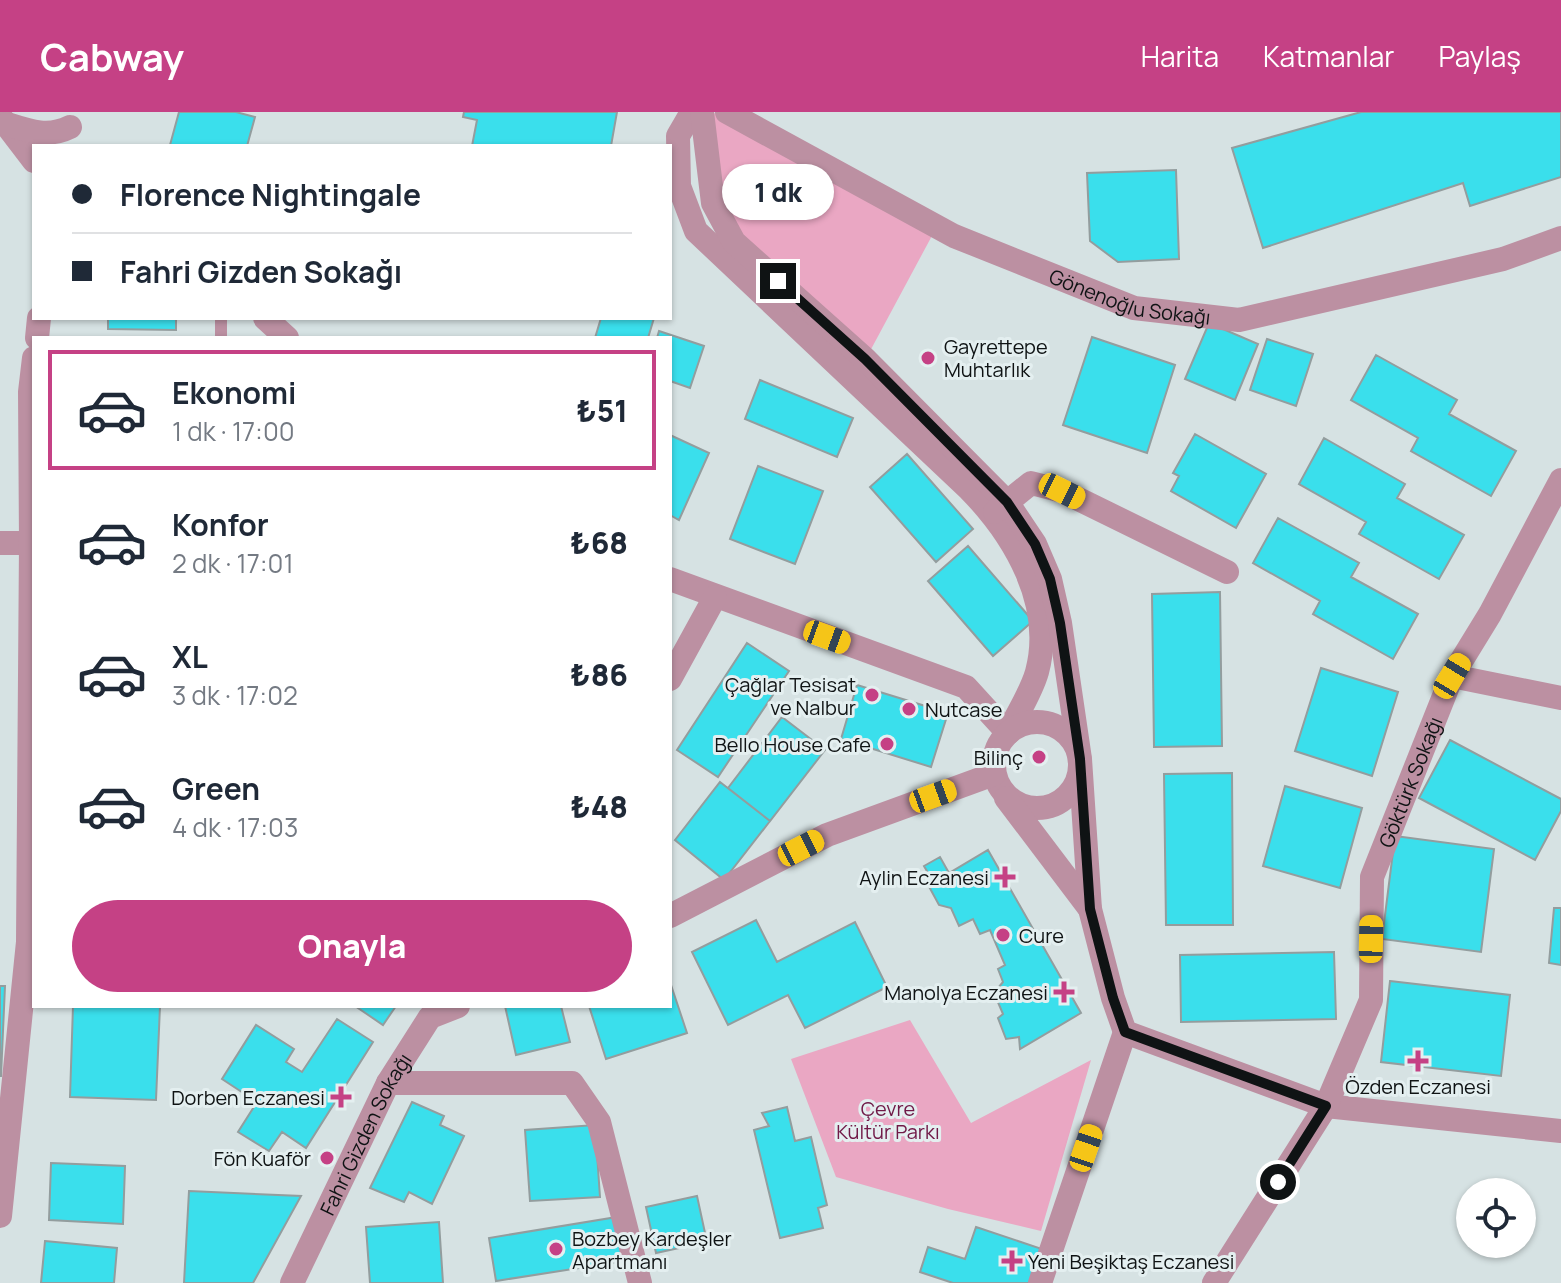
<!DOCTYPE html>
<html lang="tr">
<meta charset="utf-8">
<style>
:root{--surface:#fff;--page:#f2f2f3;--text:#1f2937;--muted:#747a83;--line:#e0e1e3;--accent:#c54185}
body{margin:0;font-family:Manrope,sans-serif;background:var(--page);color:var(--text);height:100vh;display:flex;flex-direction:column;font-size:30px;white-space:nowrap}
*{box-sizing:border-box;margin:0}
p{font-size:26px;color:var(--muted)}
.icon{flex:none;width:44px;height:44px;fill:none;stroke:currentColor;stroke-width:2;stroke-linecap:round;stroke-linejoin:round}
.map{position:relative;flex:1;overflow:hidden}
.sheet{position:absolute;left:32px;top:224px;width:640px;height:672px;display:flex;flex-direction:column;background:var(--surface);border-radius:0px;box-shadow:0 2px 6px #0004}
.sheet>*{flex:none}
.top-card{position:absolute;left:32px;top:32px;width:640px;height:176px;border-radius:0px;box-shadow:0 2px 6px #0004;display:grid;align-content:center;height:176px;padding:0 40px;background:var(--surface)}
.buttons{position:absolute;left:1456px;top:1066px;display:grid;gap:16px}
.buttons a{display:grid;place-items:center;width:80px;height:80px;border-radius:50%;background:var(--surface);box-shadow:0 2px 6px #0004;font-size:40px}
.end{position:absolute;width:36px;height:36px;margin:-18px;border:10px solid #0f1314;background:#fff;box-shadow:0 0 0 4px #fff}
.from{border-radius:50%}
.bubble{position:absolute;height:56px;border-radius:28px;background:var(--surface);box-shadow:0 2px 6px #0004;font-size:26px;font-weight:800;line-height:56px;text-align:center}
.car{position:absolute;width:24px;height:48px;margin:-24px -12px;border-radius:10px;box-shadow:0 0 6px 2px #0007;background:linear-gradient(#f5c518 24%,#345 0 40%,#f5c518 0 76%,#345 0 86%,#f5c518 0)}
.top-card b{display:flex;align-items:center;gap:28px;height:76px;font-size:30px}
.top-card b+b{border-top:2px solid var(--line)}
.top-card i{width:20px;height:20px;background:var(--text)}
ul{padding:14px 0 0;list-style:none}
li{display:flex;align-items:center;gap:24px;height:120px;margin:0 16px 12px;padding:0 24px;border:4px solid transparent;border-radius:0px}
li div{flex:1}
li b{display:block;font-size:30px}
li em{font-style:normal;font-weight:800}
li.active{border-color:var(--accent)}
li>.icon{width:72px;height:72px;stroke-width:1.5}
.button{display:flex;gap:16px;margin-top:auto;padding:16px 40px}
.button a{flex:1;height:92px;border-radius:48px;background:var(--accent);color:#fff;font-size:32px;font-weight:800;line-height:92px;text-align:center}
header{display:flex;align-items:center;gap:48px;box-sizing:border-box;height:112px;padding:0 40px;background:var(--accent);color:#fff}
header strong{font-size:38px}
nav{display:flex;gap:44px;margin-inline-start:auto;font-size:28px}
.map>svg:first-child{display:block}
</style>
<header>
<strong>Cabway</strong>
<nav><a>Harita</a><a>Katmanlar</a><a>Paylaş</a></nav>
</header>
<div class="map">
<svg width="1561" height="1171" viewBox="0 0 1561 1171">
<rect width="100%" height="100%" fill="#d6e2e3"/>
<path fill="#eaa7c3" d="M712,0L934,120L869,241L725,113Z
M910,908L971,1011L1091,948L1041,1119L948,1097L836,1065L791,947Z"/>
<path fill="#3adfec" stroke="#939d9e" stroke-width="2" d="M179,0H236L255,5L247,34L170,33Z
M464,0H617L611,34H472L477,8L463,5Z
M1361,0H1561V65L1470,94L1463,71L1263,136L1232,36Z
M1176,58L1179,147L1118,150L1090,129L1087,61Z
M108,206H176V218L108,217Z
M601,206H654L648,226H595Z
M1209,211L1258,232L1235,288L1185,267Z
M659,219L704,234L690,276L670,269V226H657Z
M1092,225L1175,253L1147,341L1063,313Z
M1267,227L1313,242L1296,294L1250,278Z
M1376,243L1457,288L1449,302L1516,339L1491,384L1411,339L1418,326L1351,288Z
M760,268L853,306L837,345L745,307Z
M1195,322L1266,362L1236,416L1171,379L1179,364L1173,361Z
M670,323L709,341L679,408L670,403Z
M1324,326L1405,372L1397,386L1464,423L1439,467L1359,422L1366,410L1299,372Z
M907,342L973,417L936,450L870,375Z
M758,354L823,379L795,452L730,427Z
M1278,406L1359,451L1351,465L1418,502L1393,547L1313,502L1320,489L1253,451Z
M968,434L1033,509L993,544L928,469Z
M1220,480L1222,634L1154,635L1152,482Z
M747,531L789,559L718,665L677,638Z
M1321,556L1398,580L1372,664L1295,639Z
M857,573L948,601L931,655L841,627Z
M782,605L825,638L770,709L728,676Z
M1450,628L1561,687V699L1535,748L1419,686Z
M1232,661L1233,813H1166L1164,662Z
M720,670L770,709L724,768L675,728Z
M1285,674L1362,696L1340,776L1263,754Z
M1395,724L1494,737L1481,840L1382,827Z
M988,738L1081,901L1020,937L1019,925L1006,927L998,906L1003,902L994,881L1003,870L998,857L1005,853L990,818L980,822L973,807L959,814L951,796L939,793L926,769L931,766L924,754L940,745L949,761Z
M1554,796H1561V853L1549,851Z
M756,808L777,850L855,810L887,875L805,916L788,883L728,913L692,840Z
M1334,840L1336,907L1181,910L1180,843Z
M1390,869L1510,883L1501,964L1381,950Z
M670,870L687,921L606,947L589,894H670Z
M0,874H5L1,964H0Z
M73,894H160L156,988L70,985Z
M355,894H396L383,913Z
M505,894H561L570,930L516,943Z
M337,907L373,930L306,1036L282,1020L269,1039L238,1020L257,990L222,967L256,913L294,937L286,950L302,960Z
M412,990L444,1004L440,1013L464,1024L432,1092L409,1080L404,1090L370,1076Z
M787,995L795,1029L811,1025L827,1093L818,1096L823,1116L780,1126L754,1018L769,1014L762,1001Z
M595,1013L600,1085L530,1089L525,1018Z
M51,1051L125,1054L123,1112L49,1108Z
M189,1079L301,1084L253,1171H184Z
M697,1084L707,1130L656,1141L646,1095Z
M617,1105L624,1149L496,1169L489,1126Z
M439,1110L443,1171H370L366,1115Z
M976,1115L1042,1137L1029,1171H953L920,1160L928,1135L965,1147Z
M45,1129L117,1136L114,1171H41Z"/>
<g fill="none" stroke-linecap="round" stroke-linejoin="round">
<path stroke="#bc90a2" stroke-width="12" d="M221,226V206"/>
<g stroke="#bc90a2" stroke-width="24">
<path d="M692,0L678,24L679,74L696,119L969,377C1015,424 1055,492 1037,560C1031,581 1017,602 1008,621"/>
<path d="M702,0L713,91L734,130L865,247L1007,390L1035,432L1050,467L1060,511L1080,647L1090,797L1113,886L1125,920L1326,994L1561,1019"/>
<path id="s1" d="M727,0L954,124L1134,196L1239,208L1503,147L1561,126"/>
<path d="M2,7L34,49"/>
<path d="M7,12C29,19 48,26 70,15"/>
<path d="M265,206L287,226"/>
<path d="M37,226L39,206"/>
<path d="M995,400L1031,371L1062,379L1227,460"/>
<path d="M0,431H31"/>
<path d="M670,467L966,575L1008,621"/>
<path d="M1452,564L1561,586"/>
<path d="M670,567L715,485"/>
<circle cx="1037" cy="653" r="43"/>
<path d="M1006,686L1090,797"/>
<path d="M670,804L827,723L994,662"/>
<path d="M388,971H572L599,1010L640,1171"/>
<path d="M0,1104L28,830L31,431L30,280L34,246"/>
<path id="s2" d="M292,1171L388,971L430,905L458,894"/>
<path d="M1040,1171L1125,920"/>
<path id="s3" d="M1214,1171L1326,994L1371,888L1372,765L1452,564L1490,502L1561,368"/>
</g>
</g>
<g fill="none" stroke-linecap="round" stroke-linejoin="round">
<path stroke="#0f1314" stroke-width="10" d="M778,169L865,247L1007,390L1035,432L1050,467L1060,511L1080,647L1090,797L1113,886L1125,920L1326,994L1278,1070"/>
</g>
<g fill="#c54185" stroke="#e4eff0" stroke-width="3">
<circle cx="928" cy="246" r="8"/>
<circle cx="872" cy="583" r="8"/>
<circle cx="909" cy="597" r="8"/>
<circle cx="887" cy="632" r="8"/>
<circle cx="1039" cy="645" r="8"/>
<path d="M1001 753h8v8h8v8h-8v8h-8v-8h-8v-8h8z"/>
<circle cx="1003" cy="823" r="8"/>
<path d="M1060 868h8v8h8v8h-8v8h-8v-8h-8v-8h8z"/>
<path d="M1414 937h8v8h8v8h-8v8h-8v-8h-8v-8h8z"/>
<path d="M337 973h8v8h8v8h-8v8h-8v-8h-8v-8h8z"/>
<circle cx="327" cy="1046" r="8"/>
<circle cx="556" cy="1137" r="8"/>
<path d="M1008 1137h8v8h8v8h-8v8h-8v-8h-8v-8h8z"/>
</g>
<g text-anchor="middle" dominant-baseline="central" stroke-width="6" stroke-linejoin="round" paint-order="stroke">
<g font-size="20" fill="#0f1314" stroke="#e4eff0">
<text stroke="none"><textPath href="#s1" startOffset="446">Gönenoğlu Sokağı</textPath></text>
<text stroke="none"><textPath href="#s3" startOffset="550">Göktürk Sokağı</textPath></text>
<text stroke="none"><textPath href="#s2" startOffset="166">Fahri Gizden Sokağı</textPath></text>
</g>
<g font-size="20" fill="#0f1314" stroke="#e4eff0" text-anchor="end">
<text x="944" y="234" text-anchor="start">Gayrettepe<tspan x="944" dy="23">Muhtarlık</tspan></text>
<text x="856" y="572">Çağlar Tesisat<tspan x="856" dy="23">ve Nalbur</tspan></text>
<text x="925" y="597" text-anchor="start">Nutcase</text>
<text x="871" y="632">Bello House Cafe</text>
<text x="1023" y="645">Bilinç</text>
<text x="989" y="765">Aylin Eczanesi</text>
<text x="1019" y="823" text-anchor="start">Cure</text>
<text x="1048" y="880">Manolya Eczanesi</text>
<text x="1418" y="974" text-anchor="middle">Özden Eczanesi</text>
<text x="325" y="985">Dorben Eczanesi</text>
<text x="311" y="1046">Fön Kuaför</text>
<text x="572" y="1126" text-anchor="start">Bozbey Kardeşler<tspan x="572" dy="23">Apartmanı</tspan></text>
<text x="1028" y="1149" text-anchor="start">Yeni Beşiktaş Eczanesi</text>
</g>
<g font-size="20" fill="#701947" stroke="#e4eff0">
<text x="888" y="996">Çevre<tspan x="888" dy="23">Kültür Parkı</tspan></text>
</g>
</g>
</svg>
<div class="buttons">
<a><svg class="icon" aria-label="locate" viewBox="0 0 24 24"><circle cx="12" cy="12" r="6"/><path d="M12 2v4M12 18v4M2 12h4M18 12h4"/></svg></a>
</div>
<i class="end from" style="left:1278px;top:1070px"></i>
<i class="end" style="left:778px;top:169px"></i>
<div class="bubble" style="left:722px;top:52px;width:112px">1 dk</div>
<i class="car" style="left:1062px;top:379px;rotate:116deg"></i>
<i class="car" style="left:827px;top:525px;rotate:110deg"></i>
<i class="car" style="left:1452px;top:564px;rotate:31deg"></i>
<i class="car" style="left:933px;top:684px;rotate:70deg"></i>
<i class="car" style="left:801px;top:736px;rotate:63deg"></i>
<i class="car" style="left:1371px;top:827px;rotate:1deg"></i>
<i class="car" style="left:1086px;top:1036px;rotate:19deg"></i>
<div class="top-card">
<b><i class="from"></i>Florence Nightingale</b>
<b><i></i>Fahri Gizden Sokağı</b>
</div>
<section class="sheet">
<ul>
<li class="active"><svg class="icon" aria-label="car" viewBox="0 0 24 24"><path d="M5 17H2v-5l4-1 3-4h7l3 4 3 1v5h-3M9 17h6M6 11h13"/><circle cx="7" cy="17" r="2"/><circle cx="17" cy="17" r="2"/></svg><div><b>Ekonomi</b><p>1 dk · 17:00</p></div><em>₺51</em></li>
<li><svg class="icon" aria-label="car" viewBox="0 0 24 24"><path d="M5 17H2v-5l4-1 3-4h7l3 4 3 1v5h-3M9 17h6M6 11h13"/><circle cx="7" cy="17" r="2"/><circle cx="17" cy="17" r="2"/></svg><div><b>Konfor</b><p>2 dk · 17:01</p></div><em>₺68</em></li>
<li><svg class="icon" aria-label="car" viewBox="0 0 24 24"><path d="M5 17H2v-5l4-1 3-4h7l3 4 3 1v5h-3M9 17h6M6 11h13"/><circle cx="7" cy="17" r="2"/><circle cx="17" cy="17" r="2"/></svg><div><b>XL</b><p>3 dk · 17:02</p></div><em>₺86</em></li>
<li><svg class="icon" aria-label="car" viewBox="0 0 24 24"><path d="M5 17H2v-5l4-1 3-4h7l3 4 3 1v5h-3M9 17h6M6 11h13"/><circle cx="7" cy="17" r="2"/><circle cx="17" cy="17" r="2"/></svg><div><b>Green</b><p>4 dk · 17:03</p></div><em>₺48</em></li>
</ul>
<div class="button"><a>Onayla</a></div>
</section>
</div>
